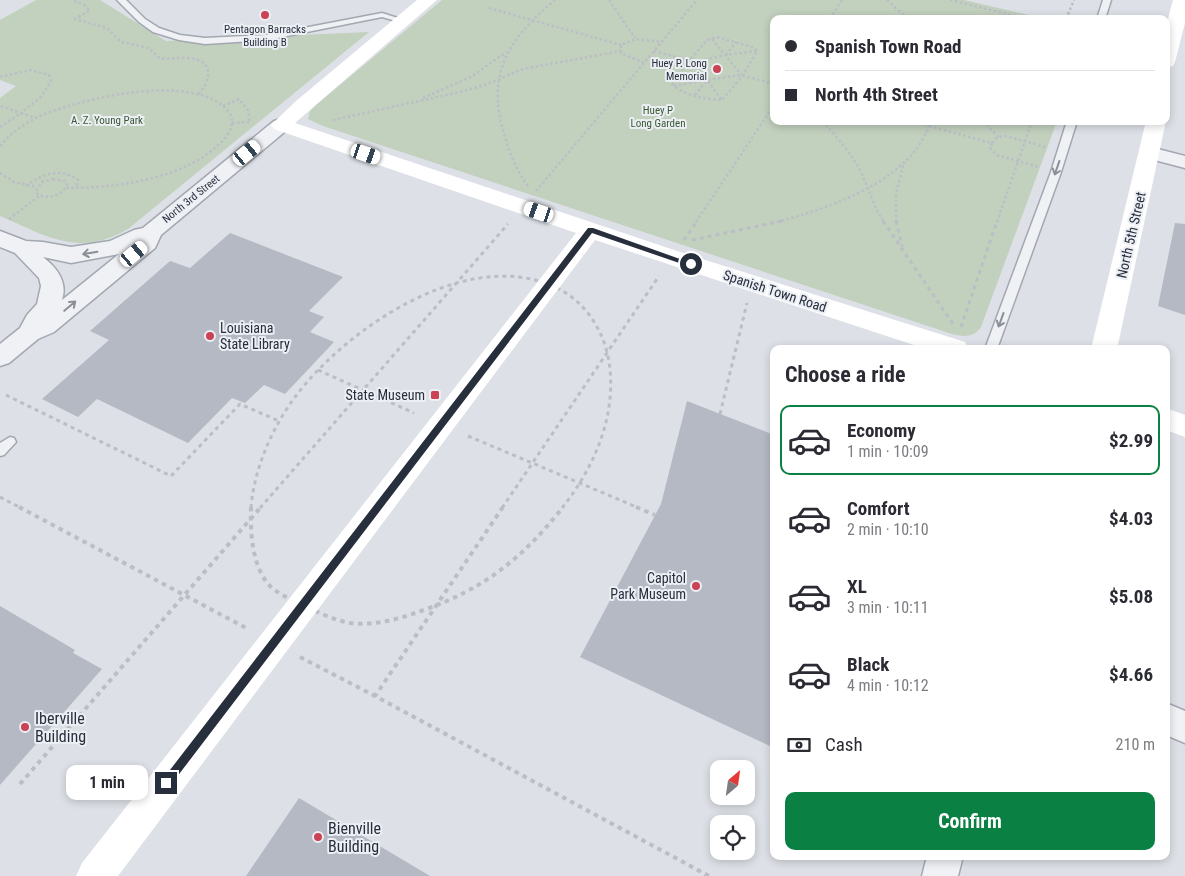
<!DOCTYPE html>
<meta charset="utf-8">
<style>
:root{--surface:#fff;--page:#f7f7f7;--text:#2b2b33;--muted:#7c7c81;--line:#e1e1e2;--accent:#0b8043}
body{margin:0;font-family:"Roboto Condensed",sans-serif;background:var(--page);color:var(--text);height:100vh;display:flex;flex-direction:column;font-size:19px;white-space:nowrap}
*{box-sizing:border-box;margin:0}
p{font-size:16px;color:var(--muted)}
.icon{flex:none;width:28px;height:28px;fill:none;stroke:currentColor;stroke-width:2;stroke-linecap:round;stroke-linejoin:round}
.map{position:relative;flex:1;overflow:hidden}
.side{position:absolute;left:770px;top:345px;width:400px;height:515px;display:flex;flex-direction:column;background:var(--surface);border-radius:10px;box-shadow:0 2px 8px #0003}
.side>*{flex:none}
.top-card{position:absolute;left:770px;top:15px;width:400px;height:110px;border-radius:10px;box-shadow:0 2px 8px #0003;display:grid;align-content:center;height:110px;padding:0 15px;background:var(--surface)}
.needle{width:32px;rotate:29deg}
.fabs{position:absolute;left:710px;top:760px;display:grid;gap:10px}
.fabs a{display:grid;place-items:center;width:45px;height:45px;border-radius:10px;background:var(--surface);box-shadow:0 2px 8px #0003;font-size:25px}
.end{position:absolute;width:22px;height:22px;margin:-11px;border:6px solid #272e3c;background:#fff;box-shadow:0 0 0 2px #fff}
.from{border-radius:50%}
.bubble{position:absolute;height:35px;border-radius:10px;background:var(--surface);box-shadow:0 2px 8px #0003;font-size:16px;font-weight:700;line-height:35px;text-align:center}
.car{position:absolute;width:15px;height:30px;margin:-15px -8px;border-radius:6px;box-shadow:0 0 4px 1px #0007;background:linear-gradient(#fff 24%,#345 0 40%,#fff 0 76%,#345 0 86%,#fff 0)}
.top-card b{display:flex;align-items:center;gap:18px;height:48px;font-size:19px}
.top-card b+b{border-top:1px solid var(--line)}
.top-card i{width:12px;height:12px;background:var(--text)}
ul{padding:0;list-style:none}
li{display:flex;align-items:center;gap:15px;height:70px;margin:0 10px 8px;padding:0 5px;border:2px solid transparent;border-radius:10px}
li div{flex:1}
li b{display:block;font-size:19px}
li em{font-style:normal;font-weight:700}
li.on{border-color:var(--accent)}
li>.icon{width:45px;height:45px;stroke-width:1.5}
h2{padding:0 15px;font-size:22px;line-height:60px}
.pay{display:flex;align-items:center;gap:12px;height:55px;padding:0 15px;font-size:19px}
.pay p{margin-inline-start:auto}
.button{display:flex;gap:10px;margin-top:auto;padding:10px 15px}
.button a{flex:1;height:58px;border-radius:10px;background:var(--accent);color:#fff;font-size:20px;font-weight:700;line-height:58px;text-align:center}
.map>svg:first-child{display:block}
</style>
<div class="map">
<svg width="1185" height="876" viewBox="0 0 1185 876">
<rect width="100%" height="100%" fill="#dde0e6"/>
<path fill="#c2d0be" d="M36,0H100L166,41L369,32L128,229C78,258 47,236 0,216V98L16,86L0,80V20Z
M442,0H964L1046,19H774V121H1057L981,327C972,340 959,336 946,332L323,126L308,119L310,111L316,105Z"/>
<path fill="#b4b9c3" d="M1175,223L1185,224V315L1158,306Z
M230,233L343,277L309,311L324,317L310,332L334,342L285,394L264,385L245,403L232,398L188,443L97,399L78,417L42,399L109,340L90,331L170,261L190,268Z
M687,401L774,435V748L580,657L661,504Z
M0,606L75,650L73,653L102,669L0,785Z
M299,798L430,876H246Z"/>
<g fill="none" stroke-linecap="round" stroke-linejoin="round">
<g stroke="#a3a7b0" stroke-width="3">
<path id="lane" d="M117,0H126L145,19L159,28L180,35L205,38L267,35L382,13L407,21L403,23L382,17L267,40L205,44L179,40L153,32L139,22Z
M1103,0H1111L1105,19H1097Z
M1067,121H1077L1061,172L997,349H985L1051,172Z
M10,437L14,438L16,442L4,455L0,456V443Z"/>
</g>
<g stroke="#a3a7b0" stroke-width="3">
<path id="street" d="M281,119L288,121L291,125L288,129L161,235L155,248L54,332L38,339L9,363L0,366V344L20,328L27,315L37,304L41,286L39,278L15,253L0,247V231L26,241L43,242L71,247L110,241L134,230L143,228L274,121ZM119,254L62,300C68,282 57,268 43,257L71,263Z
M1150,147L1185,156V168L1143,157L1140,153L1143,149Z
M1166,703L1185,711V743L1166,735Z
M927,856H963L958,876H922Z"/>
</g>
<path stroke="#bbbec5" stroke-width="2.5" stroke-dasharray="2.5 2.5" stroke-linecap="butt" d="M609,0L635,38
M887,0L908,19
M950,0L1029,19
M74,1L83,4L90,10L75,19L107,28L121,42L149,48L159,58C169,60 178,57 188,58C214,60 212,79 198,95
M489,8L621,45
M830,19L842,0
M1066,19L1074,0
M717,37L755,48L757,51L743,75L722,100C704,99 684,96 671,83L707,40Z
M712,39L725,55L757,51
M654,51L695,62L707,80L741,75L774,84
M726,55L736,42
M695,62L725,55L741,74
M644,63L621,53V45L636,39L662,42
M0,77L31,70L49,75L51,81L41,97L21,113L0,106
M674,86L707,80L722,100
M695,95L706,81
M423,98L471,77L506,52
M223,106L239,99L248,110L250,123
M333,120L460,92L485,85L523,69L621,51
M823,121C836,137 851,153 861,172C869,189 873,206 884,222
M910,121L992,143L990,148L997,155L1038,167
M983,121L998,137
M232,123L249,122
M0,127L21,113L36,118
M992,143L998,137L1006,136L1045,147
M0,146C10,134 22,125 36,118C76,99 200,69 230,114C235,122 230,132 225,138C190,179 116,188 66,188
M0,173L14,182L37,187
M53,179L65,181L67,185C61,196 50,199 38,195L36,191L42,182Z
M26,186C41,174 61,167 78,180L76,188
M528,186C517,171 510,155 505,137C485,75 508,39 555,0
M536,191L697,0
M9,219L39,196
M696,222L774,105
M777,222C823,210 888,188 917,148C923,140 927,130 932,121
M896,222V194L904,162
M997,222L1032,121"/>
<path stroke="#bbbec5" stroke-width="3" stroke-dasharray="4 4" stroke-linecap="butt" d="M883,221L953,324
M896,221L902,246
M684,240L697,221
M692,240L782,221
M961,327L997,221
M318,370L414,413
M6,395L171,476L240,404L279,421
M720,414L747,303
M468,436L639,508
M0,497L21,508
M251,508C254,469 272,428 295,397C348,326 477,239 566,293C592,310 607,339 610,369C615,420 593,469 562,508
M260,508L508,224
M502,508L659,276"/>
<path stroke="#bbbec5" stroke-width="4" stroke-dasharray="4.5 4.5" stroke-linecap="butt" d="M19,507L248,629
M251,507C250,531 252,569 271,587C279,594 290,599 300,604C316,611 333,620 350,623C374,626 399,619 421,611C484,589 522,559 563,507
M503,507L375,696L709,876
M636,507L655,515
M300,657L375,696
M20,784L261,507"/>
<use href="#lane" fill="#eff1f5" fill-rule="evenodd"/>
<use href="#street" fill="#eff1f5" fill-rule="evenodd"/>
<path fill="#fff" fill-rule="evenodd" d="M417,0H437L295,123L680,252L965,342L969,349H926L595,240L118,876H76L82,863L576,233L274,129L271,125L296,101Z
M1173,0H1185V23L1175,62L1173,66L1166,68V26Z
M1146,121H1166L1117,349H1091Z
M1166,408L1185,415V437L1166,430Z"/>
</g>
<defs><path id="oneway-shaft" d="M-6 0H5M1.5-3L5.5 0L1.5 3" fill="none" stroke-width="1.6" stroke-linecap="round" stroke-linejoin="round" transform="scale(1.25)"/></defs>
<g stroke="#8b9098">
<use href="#oneway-shaft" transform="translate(1057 168) rotate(109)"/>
<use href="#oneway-shaft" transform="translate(90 253) rotate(171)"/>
<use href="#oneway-shaft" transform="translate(70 306) rotate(-40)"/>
<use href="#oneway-shaft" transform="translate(1001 320) rotate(110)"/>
</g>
<path fill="#272e3c" d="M588,228H593L694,264L688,266L592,233L170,786L166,788L163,786L161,783L163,779Z"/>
<g fill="#ca4354" stroke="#eceff4" stroke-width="2">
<circle cx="265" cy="15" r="5"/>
<circle cx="717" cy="69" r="5"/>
<circle cx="210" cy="336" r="5"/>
<rect x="430" y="390" width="10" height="10" rx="2.5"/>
<circle cx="696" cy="586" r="5"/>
<circle cx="25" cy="727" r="5"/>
<circle cx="318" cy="837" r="5"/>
</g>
<g text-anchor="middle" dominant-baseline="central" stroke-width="4" stroke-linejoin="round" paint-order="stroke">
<g font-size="11" fill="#272e3c" stroke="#eceff4">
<text x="265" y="29">Pentagon Barracks<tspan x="265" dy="13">Building B</tspan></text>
<text x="707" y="63" text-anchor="end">Huey P. Long<tspan x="707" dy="13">Memorial</tspan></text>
</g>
<g font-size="11" fill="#3a5834" stroke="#eceff4">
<text x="658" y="110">Huey P<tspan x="658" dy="13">Long Garden</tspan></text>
<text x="107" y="120">A. Z. Young Park</text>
</g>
<g font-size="11" fill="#272e3c" stroke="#eceff4">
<text transform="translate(191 199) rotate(-39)">North 3rd Street</text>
</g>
<g font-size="14" fill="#272e3c" stroke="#eceff4">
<text transform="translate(1131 235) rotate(-77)">North 5th Street</text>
<text transform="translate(775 291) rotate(18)">Spanish Town Road</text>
</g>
<g font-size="14" fill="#272e3c" stroke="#eceff4" text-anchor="end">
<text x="220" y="328" text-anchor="start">Louisiana<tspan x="220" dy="16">State Library</tspan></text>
<text x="425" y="395">State Museum</text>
<text x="686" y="578">Capitol<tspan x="686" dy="16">Park Museum</tspan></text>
</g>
<g font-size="16" fill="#272e3c" stroke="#eceff4" text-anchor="start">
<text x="35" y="718">Iberville<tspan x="35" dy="18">Building</tspan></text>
<text x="328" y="828">Bienville<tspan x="328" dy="18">Building</tspan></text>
</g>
</g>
</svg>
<div class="fabs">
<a><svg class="needle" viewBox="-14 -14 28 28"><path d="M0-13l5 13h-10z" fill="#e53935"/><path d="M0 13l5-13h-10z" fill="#7c7c81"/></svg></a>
<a><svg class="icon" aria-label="locate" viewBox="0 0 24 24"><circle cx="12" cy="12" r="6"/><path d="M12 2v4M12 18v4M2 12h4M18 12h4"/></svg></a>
</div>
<i class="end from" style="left:691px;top:264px"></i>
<i class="end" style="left:166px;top:783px"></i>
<div class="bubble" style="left:66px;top:765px;width:82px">1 min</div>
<i class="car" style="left:247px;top:153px;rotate:51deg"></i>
<i class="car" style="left:366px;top:154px;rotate:109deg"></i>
<i class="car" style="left:539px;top:212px;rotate:289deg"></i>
<i class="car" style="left:134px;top:254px;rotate:50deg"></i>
<div class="top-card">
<b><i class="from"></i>Spanish Town Road</b>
<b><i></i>North 4th Street</b>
</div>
<section class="side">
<h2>Choose a ride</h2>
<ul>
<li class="on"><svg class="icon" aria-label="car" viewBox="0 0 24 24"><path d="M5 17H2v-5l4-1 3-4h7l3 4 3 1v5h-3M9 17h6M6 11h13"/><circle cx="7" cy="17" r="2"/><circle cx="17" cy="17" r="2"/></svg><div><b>Economy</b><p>1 min · 10:09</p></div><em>$2.99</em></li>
<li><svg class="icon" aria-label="car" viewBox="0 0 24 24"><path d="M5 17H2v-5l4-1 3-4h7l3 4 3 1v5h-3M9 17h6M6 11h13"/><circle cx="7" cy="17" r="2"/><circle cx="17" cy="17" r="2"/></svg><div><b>Comfort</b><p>2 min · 10:10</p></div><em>$4.03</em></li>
<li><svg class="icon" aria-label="car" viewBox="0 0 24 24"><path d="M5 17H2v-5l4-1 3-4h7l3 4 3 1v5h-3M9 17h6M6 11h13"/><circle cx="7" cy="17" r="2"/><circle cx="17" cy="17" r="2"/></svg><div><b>XL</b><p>3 min · 10:11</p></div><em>$5.08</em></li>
<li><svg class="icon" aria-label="car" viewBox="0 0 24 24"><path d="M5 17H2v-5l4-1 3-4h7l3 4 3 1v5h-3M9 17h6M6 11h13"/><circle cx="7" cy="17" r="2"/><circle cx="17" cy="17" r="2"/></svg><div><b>Black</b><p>4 min · 10:12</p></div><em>$4.66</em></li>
</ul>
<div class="pay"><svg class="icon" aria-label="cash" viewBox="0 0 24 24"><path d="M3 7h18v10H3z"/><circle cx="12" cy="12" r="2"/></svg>Cash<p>210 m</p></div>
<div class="button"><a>Confirm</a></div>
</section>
</div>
